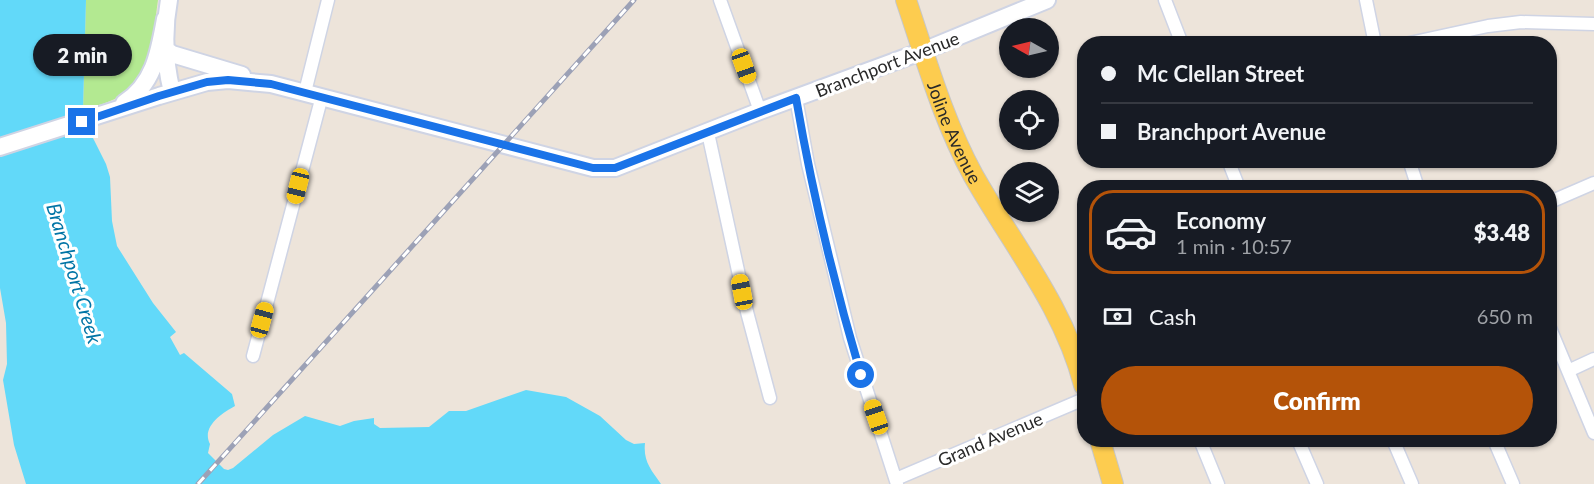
<!DOCTYPE html>
<meta charset="utf-8">
<style>
:root{--surface:#171b24;--page:#20242c;--text:#f1f3f6;--muted:#9ea1a6;--line:#363941;--accent:#b45309}
body{margin:0;font-family:Lato,sans-serif;background:var(--page);color:var(--text);height:100vh;display:flex;flex-direction:column;font-size:22px;white-space:nowrap}
*{box-sizing:border-box;margin:0}
p{font-size:20px;color:var(--muted)}
.icon{flex:none;width:33px;height:33px;fill:none;stroke:currentColor;stroke-width:2;stroke-linecap:round;stroke-linejoin:round}
.map{position:relative;flex:1;overflow:hidden}
.drawer{position:absolute;left:1077px;top:180px;width:480px;height:267px;display:flex;flex-direction:column;background:var(--surface);border-radius:24px;box-shadow:0 2px 4px #0004}
.drawer>*{flex:none}
.top-card{position:absolute;left:1077px;top:36px;width:480px;height:132px;border-radius:24px;box-shadow:0 2px 4px #0004;display:grid;align-content:center;height:132px;padding:0 24px;background:var(--surface)}
.needle{width:39px;rotate:278deg}
.controls{position:absolute;left:999px;top:18px;display:grid;gap:12px}
.controls a{display:grid;place-items:center;width:60px;height:60px;border-radius:50%;background:var(--surface);box-shadow:0 2px 4px #0004;font-size:30px}
.end{position:absolute;width:27px;height:27px;margin:-14px;border:8px solid #1a73e8;background:#fff;box-shadow:0 0 0 3px #fff}
.from{border-radius:50%}
.bubble{position:absolute;height:42px;border-radius:21px;background:var(--surface);box-shadow:0 2px 4px #0004;font-size:20px;font-weight:800;line-height:42px;text-align:center}
.car{position:absolute;width:18px;height:36px;margin:-18px -9px;border-radius:8px;box-shadow:0 0 4px 2px #0007;background:linear-gradient(#f5c518 24%,#345 0 40%,#f5c518 0 76%,#345 0 86%,#f5c518 0)}
.top-card b{display:flex;align-items:center;gap:21px;height:57px;font-size:22px}
.top-card b+b{border-top:2px solid var(--line)}
.top-card i{width:15px;height:15px;background:var(--text)}
ul{padding:10px 0 0;list-style:none}
li{display:flex;align-items:center;gap:18px;height:84px;margin:0 12px 9px;padding:0 12px;border:3px solid var(--line);border-radius:24px}
li div{flex:1}
li b{display:block;font-size:22px}
li em{font-style:normal;font-weight:800}
li.active{border-color:var(--accent)}
li>.icon{width:54px;height:54px;stroke-width:1.5}
.pay{display:flex;align-items:center;gap:15px;height:66px;padding:0 24px;font-size:22px}
.pay p{margin-inline-start:auto}
.primary-button{display:flex;gap:12px;margin-top:auto;padding:12px 24px}
.primary-button a{flex:1;height:69px;border-radius:36px;background:var(--accent);color:#fff;font-size:24px;font-weight:800;line-height:69px;text-align:center}
.map>svg:first-child{display:block}
</style>
<div class="map">
<svg width="1594" height="484" viewBox="0 0 1594 484">
<rect width="100%" height="100%" fill="#ede4da"/>
<path fill="#b3e991" d="M86,0H158C153,33 153,74 122,95C111,102 96,106 83,110Z"/>
<path fill="#62d9f9" d="M0,0H86L83,110L89,130L106,164L110,177L112,221L117,246L153,303L176,332L170,337L180,355L184,353L232,394L235,406C222,413 201,427 210,444L208,453L224,469L228,470L233,468L273,435L305,416L340,426L354,421L374,418V424L380,428L429,427L449,411H466L526,390L566,397L600,416L626,440L634,444L645,443C643,461 651,470 661,484H26L14,445L3,380L7,364L6,323L0,288Z"/>
<g fill="none" stroke-linecap="round" stroke-linejoin="round">
<g stroke="#cfd4e4" stroke-width="15">
<path id="minor" d="M720,0L760,111
M1165,0L1182,44
M1366,0L1375,44
M1405,44L1488,26L1521,22L1594,24
M305,92L328,0
M796,98L808,164L850,338L897,484
M708,133L747,312L770,398
M1228,160L1239,188
M1409,160L1418,188
M1550,202L1594,183
M1550,328L1594,433
M253,356L322,96
M1568,371L1594,359
M1200,440L1218,484
M1298,440L1317,484
M1393,440L1412,484
M1494,440L1513,484
M896,479L1084,399"/>
</g>
<g stroke="#cfd4e4" stroke-width="20">
<path id="tertiary" d="M169,0C163,32 164,60 172,92
M164,48L172,54L242,75
M124,103C154,84 159,52 165,19
M0,147L159,96L207,82L228,80L271,84L593,168H615L760,111L923,51L1047,0"/>
</g>
<g stroke="#c7c7c7" stroke-width="22">
<g id="primary">
<path id="s1" d="M906,0C926,59 943,120 973,175C1012,244 1064,307 1084,385"/>
<path d="M1100,440L1113,484"/>
</g>
</g>
<use href="#minor" stroke="#fff" stroke-width="12"/>
<use href="#tertiary" stroke="#fff" stroke-width="16"/>
<use href="#primary" stroke="#fdcc4f" stroke-width="20"/>
<g stroke="#9ca1b6" stroke-width="5">
<path id="rail" d="M198,484L634,0"/>
</g>
<use href="#rail" stroke="#fff" stroke-width="3" stroke-dasharray="9" stroke-linecap="butt"/>
</g>
<g fill="none" stroke-linecap="round" stroke-linejoin="round">
<path stroke="#1a73e8" stroke-width="8" d="M82,122L159,96L207,82L228,80L271,84L593,168H615L796,98C812,191 834,284 861,375"/>
</g>
<g text-anchor="middle" dominant-baseline="central" stroke-width="6" stroke-linejoin="round" paint-order="stroke">
<g font-size="18" fill="#292929" stroke="#fff">
<text transform="translate(887 64) rotate(-21)">Branchport Avenue</text>
<text stroke="none"><textPath href="#s1" startOffset="141">Joline Avenue</textPath></text>
<text transform="translate(990 439) rotate(-23)">Grand Avenue</text>
</g>
<g font-size="20" font-style="italic" fill="#0175a6" stroke="#fff">
<text transform="translate(75 273) rotate(73)">Branchport Creek</text>
</g>
</g>
</svg>
<div class="controls">
<a><svg class="needle" viewBox="-14 -14 28 28"><path d="M0-13l5 13h-10z" fill="#e53935"/><path d="M0 13l5-13h-10z" fill="#9ea1a6"/></svg></a>
<a><svg class="icon" aria-label="locate" viewBox="0 0 24 24"><circle cx="12" cy="12" r="6"/><path d="M12 2v4M12 18v4M2 12h4M18 12h4"/></svg></a>
<a><svg class="icon" aria-label="layers" viewBox="0 0 24 24"><path d="M12 4l9 5-9 5-9-5zM3 14l9 5 9-5"/></svg></a>
</div>
<i class="end from" style="left:861px;top:375px"></i>
<i class="end" style="left:82px;top:122px"></i>
<div class="bubble" style="left:33px;top:34px;width:99px">2 min</div>
<i class="car" style="left:744px;top:66px;rotate:160deg"></i>
<i class="car" style="left:298px;top:186px;rotate:194deg"></i>
<i class="car" style="left:742px;top:292px;rotate:349deg"></i>
<i class="car" style="left:262px;top:320px;rotate:15deg"></i>
<i class="car" style="left:876px;top:417px;rotate:341deg"></i>
<div class="top-card">
<b><i class="from"></i>Mc Clellan Street</b>
<b><i></i>Branchport Avenue</b>
</div>
<section class="drawer">
<ul>
<li class="active"><svg class="icon" aria-label="car" viewBox="0 0 24 24"><path d="M5 17H2v-5l4-1 3-4h7l3 4 3 1v5h-3M9 17h6M6 11h13"/><circle cx="7" cy="17" r="2"/><circle cx="17" cy="17" r="2"/></svg><div><b>Economy</b><p>1 min · 10:57</p></div><em>$3.48</em></li>
</ul>
<div class="pay"><svg class="icon" aria-label="cash" viewBox="0 0 24 24"><path d="M3 7h18v10H3z"/><circle cx="12" cy="12" r="2"/></svg>Cash<p>650 m</p></div>
<div class="primary-button"><a>Confirm</a></div>
</section>
</div>
